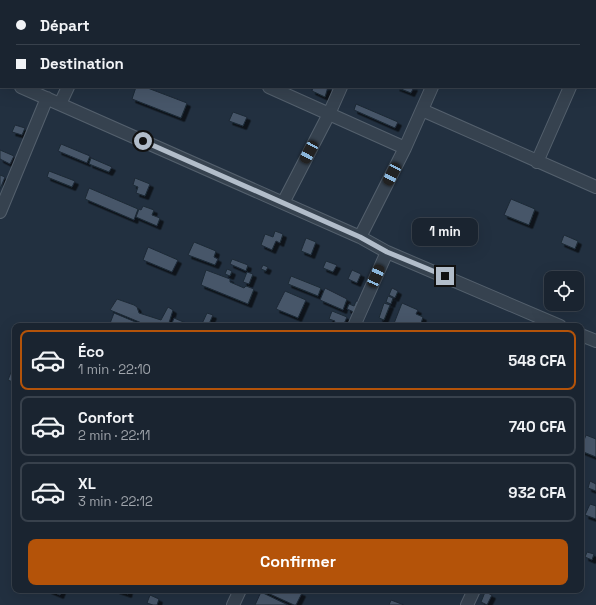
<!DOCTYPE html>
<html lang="fr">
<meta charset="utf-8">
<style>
:root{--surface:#1a2430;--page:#27303c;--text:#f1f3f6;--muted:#9fa4ab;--line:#38414c;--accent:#b45309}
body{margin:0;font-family:"Space Grotesk",sans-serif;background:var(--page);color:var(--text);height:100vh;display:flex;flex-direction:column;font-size:15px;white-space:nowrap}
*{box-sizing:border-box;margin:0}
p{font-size:13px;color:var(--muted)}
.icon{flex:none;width:22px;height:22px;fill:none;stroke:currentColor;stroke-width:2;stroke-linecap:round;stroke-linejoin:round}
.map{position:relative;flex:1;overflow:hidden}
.side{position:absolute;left:12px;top:323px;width:572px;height:270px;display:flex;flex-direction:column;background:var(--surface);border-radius:8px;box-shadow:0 4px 16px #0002,0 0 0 1px var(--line)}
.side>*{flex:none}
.hud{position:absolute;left:0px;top:0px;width:596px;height:88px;box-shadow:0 4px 16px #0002,0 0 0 1px var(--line);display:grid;align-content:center;height:88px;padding:0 16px;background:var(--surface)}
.tools{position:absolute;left:544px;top:271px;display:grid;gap:8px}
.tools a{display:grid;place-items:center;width:40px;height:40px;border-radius:8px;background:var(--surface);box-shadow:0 4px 16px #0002,0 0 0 1px var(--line);font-size:20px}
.end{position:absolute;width:18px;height:18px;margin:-9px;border:5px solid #b2bdca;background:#111;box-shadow:0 0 0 2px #111}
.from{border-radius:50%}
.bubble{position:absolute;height:28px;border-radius:8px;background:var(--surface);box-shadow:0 4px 16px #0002,0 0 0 1px var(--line);font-size:13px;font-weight:700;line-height:28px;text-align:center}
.car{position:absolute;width:12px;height:24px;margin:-12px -6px;border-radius:5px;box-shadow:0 0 3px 1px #0007;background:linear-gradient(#222 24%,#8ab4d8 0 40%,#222 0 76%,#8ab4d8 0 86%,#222 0)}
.hud b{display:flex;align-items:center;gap:14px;height:38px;font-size:15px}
.hud b+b{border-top:1px solid var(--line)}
.hud i{width:10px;height:10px;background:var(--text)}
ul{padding:7px 0 0;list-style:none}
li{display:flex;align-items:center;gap:12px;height:60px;margin:0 8px 6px;padding:0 8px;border:2px solid var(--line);border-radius:8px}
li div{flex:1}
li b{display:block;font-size:15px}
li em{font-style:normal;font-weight:700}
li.current{border-color:var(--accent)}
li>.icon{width:36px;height:36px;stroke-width:1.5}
.action{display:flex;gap:8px;margin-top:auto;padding:8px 16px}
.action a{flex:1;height:46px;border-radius:8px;background:var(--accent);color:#fff;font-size:16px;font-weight:700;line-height:46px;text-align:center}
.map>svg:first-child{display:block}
</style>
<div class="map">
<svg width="596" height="605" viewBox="0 0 596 605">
<defs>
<filter id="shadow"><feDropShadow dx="3.5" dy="3.5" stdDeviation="0" flood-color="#0009"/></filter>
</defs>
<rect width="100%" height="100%" fill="#223040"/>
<path fill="#475769" stroke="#1d2936" filter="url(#shadow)" d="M544,0H596V1L595,3V1H543Z
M136,87H145L187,103L181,118L132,99Z
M313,87H328L325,97L312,91Z
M396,87H414L411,93Z
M356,104L398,122L395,128L354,110Z
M233,112L247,117L243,126L229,121Z
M15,125L25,128L22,135L12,132Z
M61,144L90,156L87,163L58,151Z
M0,150L14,156L10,164L0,159Z
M91,158L112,167L109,172L89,164Z
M49,171L75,181L72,187L47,177Z
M0,175L5,177L0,189Z
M135,178L150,184L145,196L136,193L138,187L133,185Z
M89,188L138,209L134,220L85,199Z
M511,199L535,209L529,225L504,215Z
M143,206L154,210L152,215L160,218L157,226L136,217L139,209L141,210Z
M275,231L283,234L280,243L276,241L272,250L261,245L265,234L273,237Z
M564,235L578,241L575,249L561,243Z
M306,238L316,242L311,255L301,251Z
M194,242L216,251L214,257L218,259L215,265L188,255Z
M148,247L178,260L172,272L143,260Z
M232,259L248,265L246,271L230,264Z
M326,261L337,265L333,272L323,268Z
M263,265L268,267L266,271L261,269Z
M227,269L232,271L230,276L225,274Z
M206,270L230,279V282L244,288L246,286L254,289L248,304L201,285Z
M352,270L361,274L357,283L348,279Z
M247,272L253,274L249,284L243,282Z
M291,276L321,288L318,296L288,284Z
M325,288L347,299L343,310L320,300Z
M392,288L398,291L395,298L389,295Z
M285,291L306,300L298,318L276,309Z
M388,296L393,298L391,304L386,302Z
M117,299L134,305L137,307L139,313L161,320L168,307L173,310L168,326H149L110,310Z
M356,301L360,302L356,313L347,309L349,304L354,306Z
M384,303L390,305L384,320L379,318Z
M402,303L418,310L416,314L423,317L420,326H393Z
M332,311L347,317L343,326L334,323L335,321L329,319Z
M114,313L145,326H109Z
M207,313L213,315L208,326H201Z
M174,318L193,326H171Z
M15,362V383L8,380Z
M15,417V429L11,427Z
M586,435L596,439V457L581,451V448Z
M590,481L596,484V491L588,488Z
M590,504L596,506V519L585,515Z
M587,552L594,554L592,560L585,557Z
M48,590H62L60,595Z
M116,590H129L128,594Z
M261,590H294L302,593L296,605H294Z
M261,592L288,605H255Z
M485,592L492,595L487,605L481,602Z
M150,595L159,599L157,605H153L147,603Z
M391,600L404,605H389Z"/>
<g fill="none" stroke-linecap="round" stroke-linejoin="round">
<g stroke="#54606d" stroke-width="14">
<path id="minor" d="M320,0L322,1
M112,1V0
M271,1L272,0
M378,1L379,0
M468,1L469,0
M595,29L596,26
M0,78L1,79
M21,87L360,237L387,252L560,326
M269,87L405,148
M60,104L68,87
M422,110L596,187
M537,162L570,87
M283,203L329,114L341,87
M0,212L47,98
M360,237L405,148L432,87
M354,326L387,252
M581,335L596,341
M233,605L240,590
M467,605L474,590"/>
</g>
<use href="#minor" stroke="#36424f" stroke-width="12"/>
</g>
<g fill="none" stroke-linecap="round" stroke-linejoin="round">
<path stroke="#b2bdca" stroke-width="5" d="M143,141L360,237L387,252L445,276"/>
</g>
</svg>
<div class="tools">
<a><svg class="icon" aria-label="locate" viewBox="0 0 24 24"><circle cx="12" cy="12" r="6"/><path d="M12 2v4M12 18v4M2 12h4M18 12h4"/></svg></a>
</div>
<i class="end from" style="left:143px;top:141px"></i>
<i class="end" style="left:445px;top:276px"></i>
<div class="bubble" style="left:412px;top:218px;width:66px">1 min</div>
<i class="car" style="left:309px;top:152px;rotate:208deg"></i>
<i class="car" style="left:392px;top:174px;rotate:207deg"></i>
<i class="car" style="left:376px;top:276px;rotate:24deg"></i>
<div class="hud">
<b><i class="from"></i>Départ</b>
<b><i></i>Destination</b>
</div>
<section class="side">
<ul>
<li class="current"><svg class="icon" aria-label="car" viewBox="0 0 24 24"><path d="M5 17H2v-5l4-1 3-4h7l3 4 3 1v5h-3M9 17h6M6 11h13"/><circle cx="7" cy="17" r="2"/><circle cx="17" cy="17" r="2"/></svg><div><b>Éco</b><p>1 min · 22:10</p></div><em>548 CFA</em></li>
<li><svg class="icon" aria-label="car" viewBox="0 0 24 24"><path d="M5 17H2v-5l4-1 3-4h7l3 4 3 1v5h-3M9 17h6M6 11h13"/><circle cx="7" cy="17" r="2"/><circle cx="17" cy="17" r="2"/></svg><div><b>Confort</b><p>2 min · 22:11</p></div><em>740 CFA</em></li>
<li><svg class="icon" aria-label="car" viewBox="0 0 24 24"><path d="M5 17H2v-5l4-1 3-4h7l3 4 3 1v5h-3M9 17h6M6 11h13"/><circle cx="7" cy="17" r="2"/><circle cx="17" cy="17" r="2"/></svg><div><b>XL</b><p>3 min · 22:12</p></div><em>932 CFA</em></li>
</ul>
<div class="action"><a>Confirmer</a></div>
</section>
</div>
